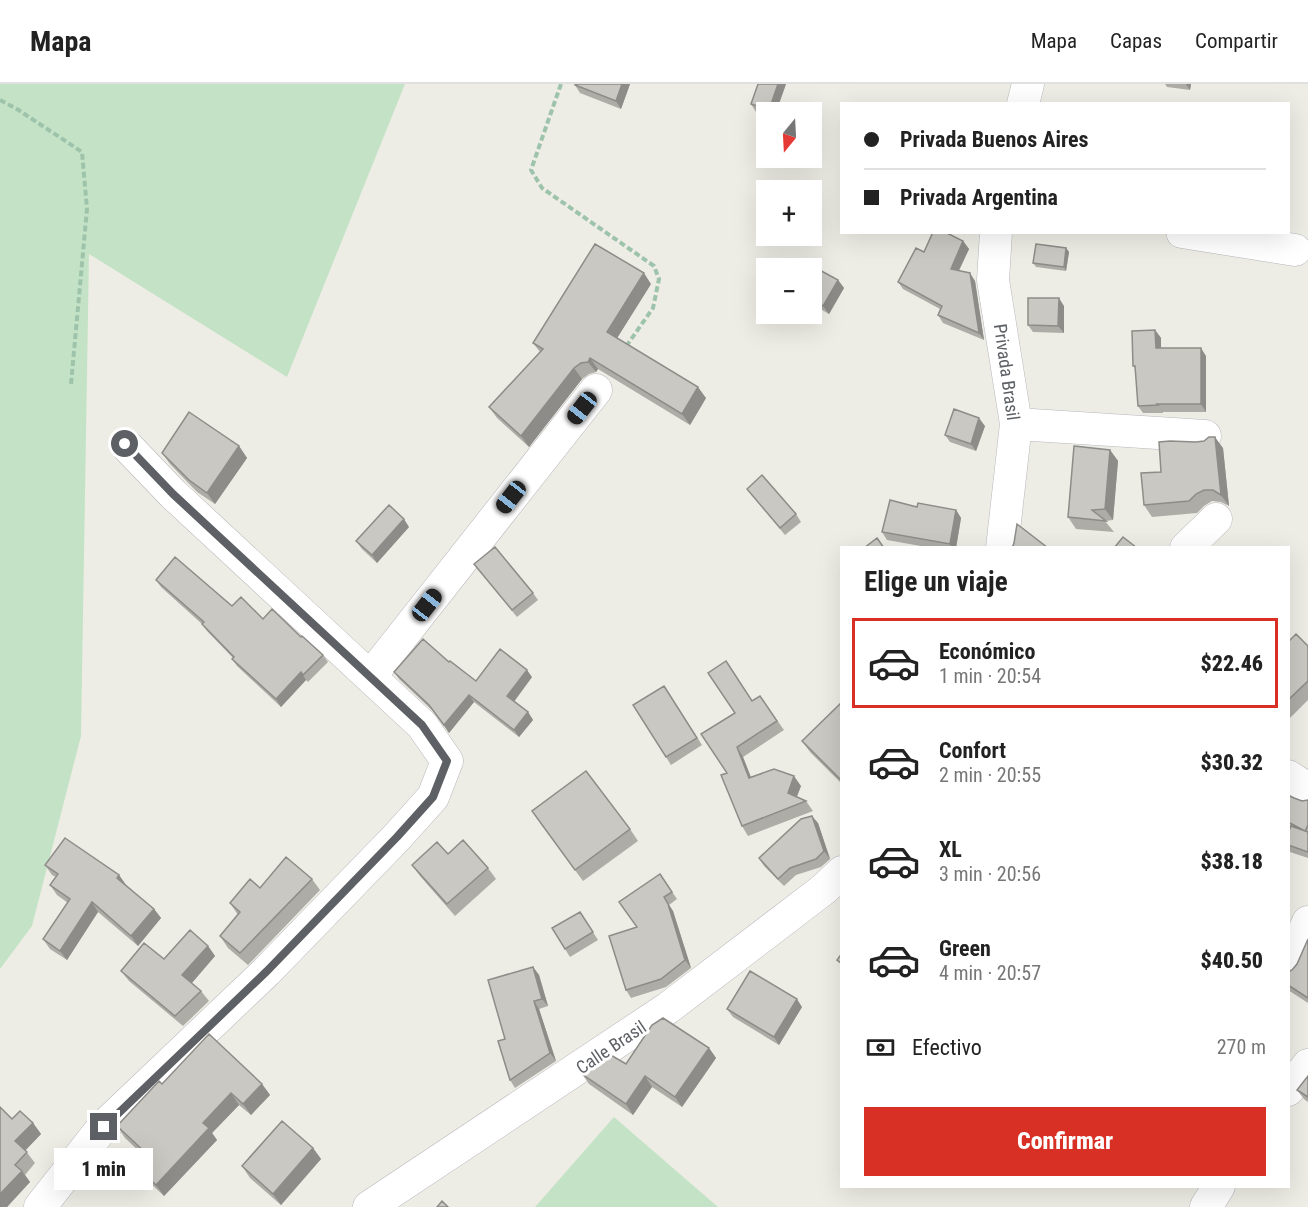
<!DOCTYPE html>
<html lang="es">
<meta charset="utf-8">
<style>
:root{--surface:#fff;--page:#f6f6f6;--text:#222;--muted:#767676;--line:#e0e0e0;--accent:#d93025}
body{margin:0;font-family:"Roboto Condensed",sans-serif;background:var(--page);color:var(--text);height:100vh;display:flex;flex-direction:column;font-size:22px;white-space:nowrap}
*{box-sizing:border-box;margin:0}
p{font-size:20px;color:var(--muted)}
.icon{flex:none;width:33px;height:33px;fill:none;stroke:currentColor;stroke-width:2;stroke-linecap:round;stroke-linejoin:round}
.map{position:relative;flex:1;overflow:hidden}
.panel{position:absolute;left:840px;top:462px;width:450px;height:642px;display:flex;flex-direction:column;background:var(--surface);border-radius:0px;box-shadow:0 6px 24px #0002}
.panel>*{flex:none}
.hud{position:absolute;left:840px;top:18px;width:450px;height:132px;border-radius:0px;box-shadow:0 6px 24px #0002;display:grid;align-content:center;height:132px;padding:0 24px;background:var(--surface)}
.needle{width:39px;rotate:198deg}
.fabs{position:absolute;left:756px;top:18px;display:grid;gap:12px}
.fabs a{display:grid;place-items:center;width:66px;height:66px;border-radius:0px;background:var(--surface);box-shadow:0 6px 24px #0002;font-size:30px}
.end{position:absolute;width:27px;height:27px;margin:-14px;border:8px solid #5d6064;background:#fff;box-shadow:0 0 0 3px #fff}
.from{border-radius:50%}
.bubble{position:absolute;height:42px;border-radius:0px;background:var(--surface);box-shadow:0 6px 24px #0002;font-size:20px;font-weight:800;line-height:42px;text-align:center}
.car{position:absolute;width:18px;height:36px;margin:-18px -9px;border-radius:8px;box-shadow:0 0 4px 2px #0007;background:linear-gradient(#222 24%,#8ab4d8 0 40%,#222 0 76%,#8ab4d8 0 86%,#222 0)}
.hud b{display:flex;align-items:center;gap:21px;height:57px;font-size:22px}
.hud b+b{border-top:2px solid var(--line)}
.hud i{width:15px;height:15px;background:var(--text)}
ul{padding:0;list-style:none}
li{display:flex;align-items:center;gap:18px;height:90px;margin:0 12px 9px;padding:0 12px;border:3px solid transparent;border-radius:0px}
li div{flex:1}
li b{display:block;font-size:22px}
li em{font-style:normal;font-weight:800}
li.on{border-color:var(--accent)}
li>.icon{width:54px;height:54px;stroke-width:1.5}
h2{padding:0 24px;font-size:27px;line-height:72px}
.pay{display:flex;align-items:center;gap:15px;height:66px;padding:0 24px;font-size:22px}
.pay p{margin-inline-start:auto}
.primary-button{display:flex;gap:12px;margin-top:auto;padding:12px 24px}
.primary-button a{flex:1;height:69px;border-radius:0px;background:var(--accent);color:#fff;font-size:24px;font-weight:800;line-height:69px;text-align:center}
header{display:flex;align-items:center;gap:36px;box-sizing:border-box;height:84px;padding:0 30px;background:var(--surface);border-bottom:2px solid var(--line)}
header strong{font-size:28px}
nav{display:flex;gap:33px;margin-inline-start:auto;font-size:21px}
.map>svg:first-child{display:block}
</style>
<header>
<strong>Mapa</strong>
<nav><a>Mapa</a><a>Capas</a><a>Compartir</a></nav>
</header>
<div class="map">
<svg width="1308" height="1123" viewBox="0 0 1308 1123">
<rect width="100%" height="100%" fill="#eeede5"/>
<path fill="#c4e3c6" d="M0,0H405L287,293L89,170L81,652L32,842L0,885Z
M614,1033L718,1123H535Z"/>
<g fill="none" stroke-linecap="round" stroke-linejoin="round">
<g stroke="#b6b7bb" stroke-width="33">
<path id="minor" d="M1023,20L1028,0
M996,148L993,196L1016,340L1002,464
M1182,148L1295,166
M1016,340L1205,352
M1186,464L1216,435
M370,593L596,306
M1288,692L1308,705
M1288,883L1308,838
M1288,1006L1308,981
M40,1123L103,1043L267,887L397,753L433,713L447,677L422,641L173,410L125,360
M369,1123L668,924L824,805L842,788
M1206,1123L1219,1102"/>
</g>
<path stroke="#9ec3ab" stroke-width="4" stroke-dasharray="6 3" stroke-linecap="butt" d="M561,0L531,86L542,104L654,182L659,195L653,224L625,264
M0,16L17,25L82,68L87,125L71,300"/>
<use href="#minor" stroke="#fff" stroke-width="32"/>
</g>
<path fill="#adaca7" d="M575,0H630L621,25L580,9L575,1Z
M786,0L776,28H766V32L756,28L751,20Z
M1165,0H1191L1190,6L1167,3Z
M963,157L969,165L959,187L975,197L984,256L943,239L938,231L940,225L903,205L898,198L924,168Z
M1066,164L1069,168L1066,187L1036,183L1033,179Z
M812,192L838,196L844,204L829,230L812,220Z
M651,200L617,254L706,314L690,341L598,285L596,288L589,290L582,295L529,363L497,334L489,323L540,268L533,259Z
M1064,222V249L1033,248L1028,241Z
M1155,246L1161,254V264L1206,272V328H1163V329H1143L1138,322L1135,284L1133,282Z
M985,342L976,367L950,358L945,351Z
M239,362L247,374L215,420L197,408L170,380L162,369Z
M1223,364L1229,422L1221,418L1212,417L1204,422L1197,429L1152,433L1144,421L1161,388Z
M1110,366L1118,377L1113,436L1105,437L1114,448L1076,445L1068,433Z
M747,405L796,430L801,438L785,451Z
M917,423L956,426L961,434L956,464H932L887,456L882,448Z
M409,443L377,479L362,465L356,457Z
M474,480L533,509L538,516L517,533Z
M156,496L232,522L263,535L301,553L323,571L328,578L308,598L306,596L281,623L237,582L232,575L233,574L207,547L202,540L161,503Z
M1288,558L1308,562V616L1290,634L1288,632Z
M449,578L476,597L532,593L514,618L528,628L533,636L519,653L474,618L449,649L434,628L399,595L394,588Z
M664,602L702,661L671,681L666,673Z
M760,612L784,646L743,673L751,693L801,702L797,713L806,717L813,727L748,752L742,742L727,689L753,617Z
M842,618V700L810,668L802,657Z
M1288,711L1294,714L1302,717L1308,716V774L1290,768L1288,765L1291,743L1288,742Z
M540,739L630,745L638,757L583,797Z
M818,739L830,775L821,783L796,791L784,802L764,782L759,774Z
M448,770L488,784L496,795L455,832L420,792L412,781Z
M45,781L119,791L126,801L154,825L161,834L138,862L98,828L67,876L50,865L43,855L68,819L57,811L50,801L56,793L52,791Z
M660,790L677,815L669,821L673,827L691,884L666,903L631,914L626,906L637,843Z
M312,795L320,806L248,881L228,864L220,852L238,831L230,819L260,804Z
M580,828L598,856L570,873L565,865Z
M1308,855V919L1288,906V888L1292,886L1297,880Z
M208,862L215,872L192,899L201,907L209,917L183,942L129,897L121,887L164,875Z
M533,883L539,891L548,922L539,925L556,977L515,1004L510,996L505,955Z
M802,923L779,961L733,933L727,925Z
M709,964L716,974L682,1023L652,1003L633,1031L589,1000L582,990L626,980Z
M1308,992V1018L1304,1015L1297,1006Z
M162,1000H262L270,1011L251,1031L239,1021L212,1049L217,1056L164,1112L144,1093L136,1082L145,1073L125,1054L117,1042Z
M12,1035L33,1039L41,1050L25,1066L35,1079L25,1091L30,1098L7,1123H0Z
M313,1064L321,1075L281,1121L250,1094L242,1082Z"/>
<path fill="#8d8c88" d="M622,0H630L621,25L616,17Z
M778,0H786L776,28H770L769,26Z
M1186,0H1191L1190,6Z
M963,157L969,165L956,192L951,185Z
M1066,164L1069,168L1066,187L1064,183Z
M644,189L651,200L614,259L607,248Z
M970,189L975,197L984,256L979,249Z
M838,196L844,204L829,230L823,222Z
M1059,214L1064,222V249L1058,242Z
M1155,246L1161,254V272L1156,264Z
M1201,264L1206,272V328L1201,320Z
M590,274L598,285L596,288L588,278Z
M574,284L582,295L529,363L521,352Z
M698,303L706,314L690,341L682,330Z
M979,334L985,342L976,367L971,360Z
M1215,353L1223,364L1229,422L1221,411Z
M239,362L247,374L215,420L207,409Z
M1110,366L1118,377L1113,436L1105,425Z
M956,426L961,434L956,464H952L950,460Z
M404,435L409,443L377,479L372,471Z
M527,586L532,593L512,620L507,612Z
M301,588L306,596L281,623L276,615Z
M469,611L474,618L449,649L444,641Z
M528,628L533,636L519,653L514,646Z
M737,663L743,673L755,704L749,694Z
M794,692L801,702L794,719L788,709Z
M812,732L818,739L830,775L824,767Z
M119,791L126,801L117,794Z
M664,813L673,827L691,884L685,876Z
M92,818L98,828L67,876L60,867Z
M154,825L161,834L138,862L131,852Z
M208,862L215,872L190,901L182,891Z
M533,883L539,891L548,922L542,915Z
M797,915L802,923L779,961L774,953Z
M534,917L539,925L556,977L550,969Z
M709,964L716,974L682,1023L675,1013Z
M645,992L652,1003L633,1031L626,1020Z
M262,1000L270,1011L251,1031L243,1020Z
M231,1009L239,1021L212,1049L217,1056L164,1112L156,1101L203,1039Z
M33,1039L41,1050L23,1069L15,1057Z
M313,1064L321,1075L281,1121L273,1110Z
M22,1087L30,1098L7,1123H0V1110Z"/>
<path fill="#c9c8c2" stroke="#8d8c88" stroke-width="1.5" d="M575,0H622L616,17L575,1Z
M758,0H778L769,26L751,20Z
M933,148H945L963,157L951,185L970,189L979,249L938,231L942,222L898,198L916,164L924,168Z
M595,160L644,189L607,248L698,303L682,330L590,274L588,278L581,279L574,284L521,352L489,323L543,265L533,259Z
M1036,160L1066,164L1064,183L1033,179Z
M816,184L838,196L823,222L812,215V192Z
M1028,214H1059L1058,242L1028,241Z
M1155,246L1156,264H1201V320H1157L1158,321L1138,322L1135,282H1133L1132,247Z
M954,325L979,334L971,360L945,351Z
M189,328L239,362L207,409L189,396L162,369Z
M1209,353H1215L1221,411L1213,406H1204L1196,410L1189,417L1144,421L1141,389L1161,388L1159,358L1170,357L1196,358L1204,357Z
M1074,362L1110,366L1105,425L1092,426L1106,437L1068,433Z
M762,391L796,430L780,444L747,405Z
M890,416L917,423L918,419L956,426L950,460L882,448Z
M389,421L404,435L372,471L356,457Z
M1017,440L1048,464H1012L1014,459Z
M1123,453L1137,464H1114Z
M877,454L884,464H864Z
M495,463L533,509L512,526L474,480Z
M175,473L232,522L241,513L263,535L272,525L301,553L302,552L323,571L303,591L301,588L276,615L232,575L234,573L202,540L204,538L156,496Z
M1296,550L1308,562V597L1288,616V558Z
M423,555L449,578L450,577L476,597L500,565L527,586L507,612L528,628L514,646L469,611L444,641L429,621L394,588Z
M726,577L752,617L760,612L777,637L737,663L749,694L774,685L794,692L788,709L806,717L742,742L721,691L727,689L701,650L735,629L708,589Z
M664,602L697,654L666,673L633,621Z
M842,618V697L802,657Z
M586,687L630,745L575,786L532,727Z
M1288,711L1294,714L1302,717L1308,716V741L1305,747L1288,738Z
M812,732L824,767L816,775L790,784L778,795L759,774L801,735Z
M1291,742L1308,748V768L1288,761V749Z
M65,754L119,791L117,794L154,825L131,852L92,818L60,867L43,855L70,815L50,801L58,790L45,781Z
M463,756L488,784L447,820L412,781L437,758L448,770Z
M286,773L312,795L240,869L220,852L240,828L230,819L250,795L260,804Z
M660,790L672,808L664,813L668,820L685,876L661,895L626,906L609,852L637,843L619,818Z
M580,828L593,848L565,865L552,844Z
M190,846L208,862L182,891L201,907L175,932L121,887L144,859L164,875Z
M1308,855V914L1288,901V888L1292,886L1297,880Z
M842,869V880L837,876Z
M533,883L542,915L534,917L550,969L510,996L498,957L505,955L488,896Z
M750,887L797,915L774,953L727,925Z
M663,934L709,964L675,1013L645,992L626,1020L582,990L584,987L609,970L626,980L652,941Z
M209,950L262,1000L243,1020L231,1009L203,1039L209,1044L156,1101L136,1082L147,1070L117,1042L159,997L162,1000Z
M1308,992V1013L1297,1006Z
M0,1023L12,1035L20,1027L33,1039L15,1057L27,1068L15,1081L22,1087L0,1110Z
M282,1037L313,1064L273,1110L242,1082Z
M442,1117L448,1123H437Z"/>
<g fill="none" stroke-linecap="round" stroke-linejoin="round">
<path stroke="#5d6064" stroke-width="8" d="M104,1043L267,887L397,753L433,713L447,677L422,641L173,410L125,360"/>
</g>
<g text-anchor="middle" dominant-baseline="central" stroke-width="6" stroke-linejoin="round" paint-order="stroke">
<g font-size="18" fill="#5d6064" stroke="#fff">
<text transform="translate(1007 288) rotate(82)">Privada Brasil</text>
<text transform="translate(611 963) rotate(-34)">Calle Brasil</text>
</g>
</g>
</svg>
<div class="fabs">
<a><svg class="needle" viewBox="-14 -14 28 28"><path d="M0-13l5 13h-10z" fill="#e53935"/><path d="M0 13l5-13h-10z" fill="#767676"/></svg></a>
<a>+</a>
<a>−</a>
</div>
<i class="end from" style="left:125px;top:360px"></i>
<i class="end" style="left:104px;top:1043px"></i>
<div class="bubble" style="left:54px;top:1064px;width:99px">1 min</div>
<i class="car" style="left:582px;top:324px;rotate:218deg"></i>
<i class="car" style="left:511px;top:413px;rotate:218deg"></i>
<i class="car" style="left:427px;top:521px;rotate:38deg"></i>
<div class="hud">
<b><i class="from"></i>Privada Buenos Aires</b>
<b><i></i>Privada Argentina</b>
</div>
<section class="panel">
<h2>Elige un viaje</h2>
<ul>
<li class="on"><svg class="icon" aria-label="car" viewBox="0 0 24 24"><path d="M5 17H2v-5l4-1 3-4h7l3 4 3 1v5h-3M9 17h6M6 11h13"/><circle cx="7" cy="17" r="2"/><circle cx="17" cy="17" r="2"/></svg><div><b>Económico</b><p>1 min · 20:54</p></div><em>$22.46</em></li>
<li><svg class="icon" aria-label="car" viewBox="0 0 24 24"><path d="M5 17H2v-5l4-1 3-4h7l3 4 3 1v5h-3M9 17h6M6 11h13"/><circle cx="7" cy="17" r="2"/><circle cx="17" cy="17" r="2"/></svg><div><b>Confort</b><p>2 min · 20:55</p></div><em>$30.32</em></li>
<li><svg class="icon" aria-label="car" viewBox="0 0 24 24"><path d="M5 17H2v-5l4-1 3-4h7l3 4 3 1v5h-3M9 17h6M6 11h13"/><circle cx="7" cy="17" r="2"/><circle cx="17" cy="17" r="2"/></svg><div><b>XL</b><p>3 min · 20:56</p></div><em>$38.18</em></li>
<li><svg class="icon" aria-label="car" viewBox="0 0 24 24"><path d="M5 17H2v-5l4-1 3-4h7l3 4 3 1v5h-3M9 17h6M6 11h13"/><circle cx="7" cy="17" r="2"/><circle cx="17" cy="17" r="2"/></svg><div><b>Green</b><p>4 min · 20:57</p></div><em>$40.50</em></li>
</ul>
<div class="pay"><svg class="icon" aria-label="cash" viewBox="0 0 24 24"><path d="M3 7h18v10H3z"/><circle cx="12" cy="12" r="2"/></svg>Efectivo<p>270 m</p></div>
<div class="primary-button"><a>Confirmar</a></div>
</section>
</div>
